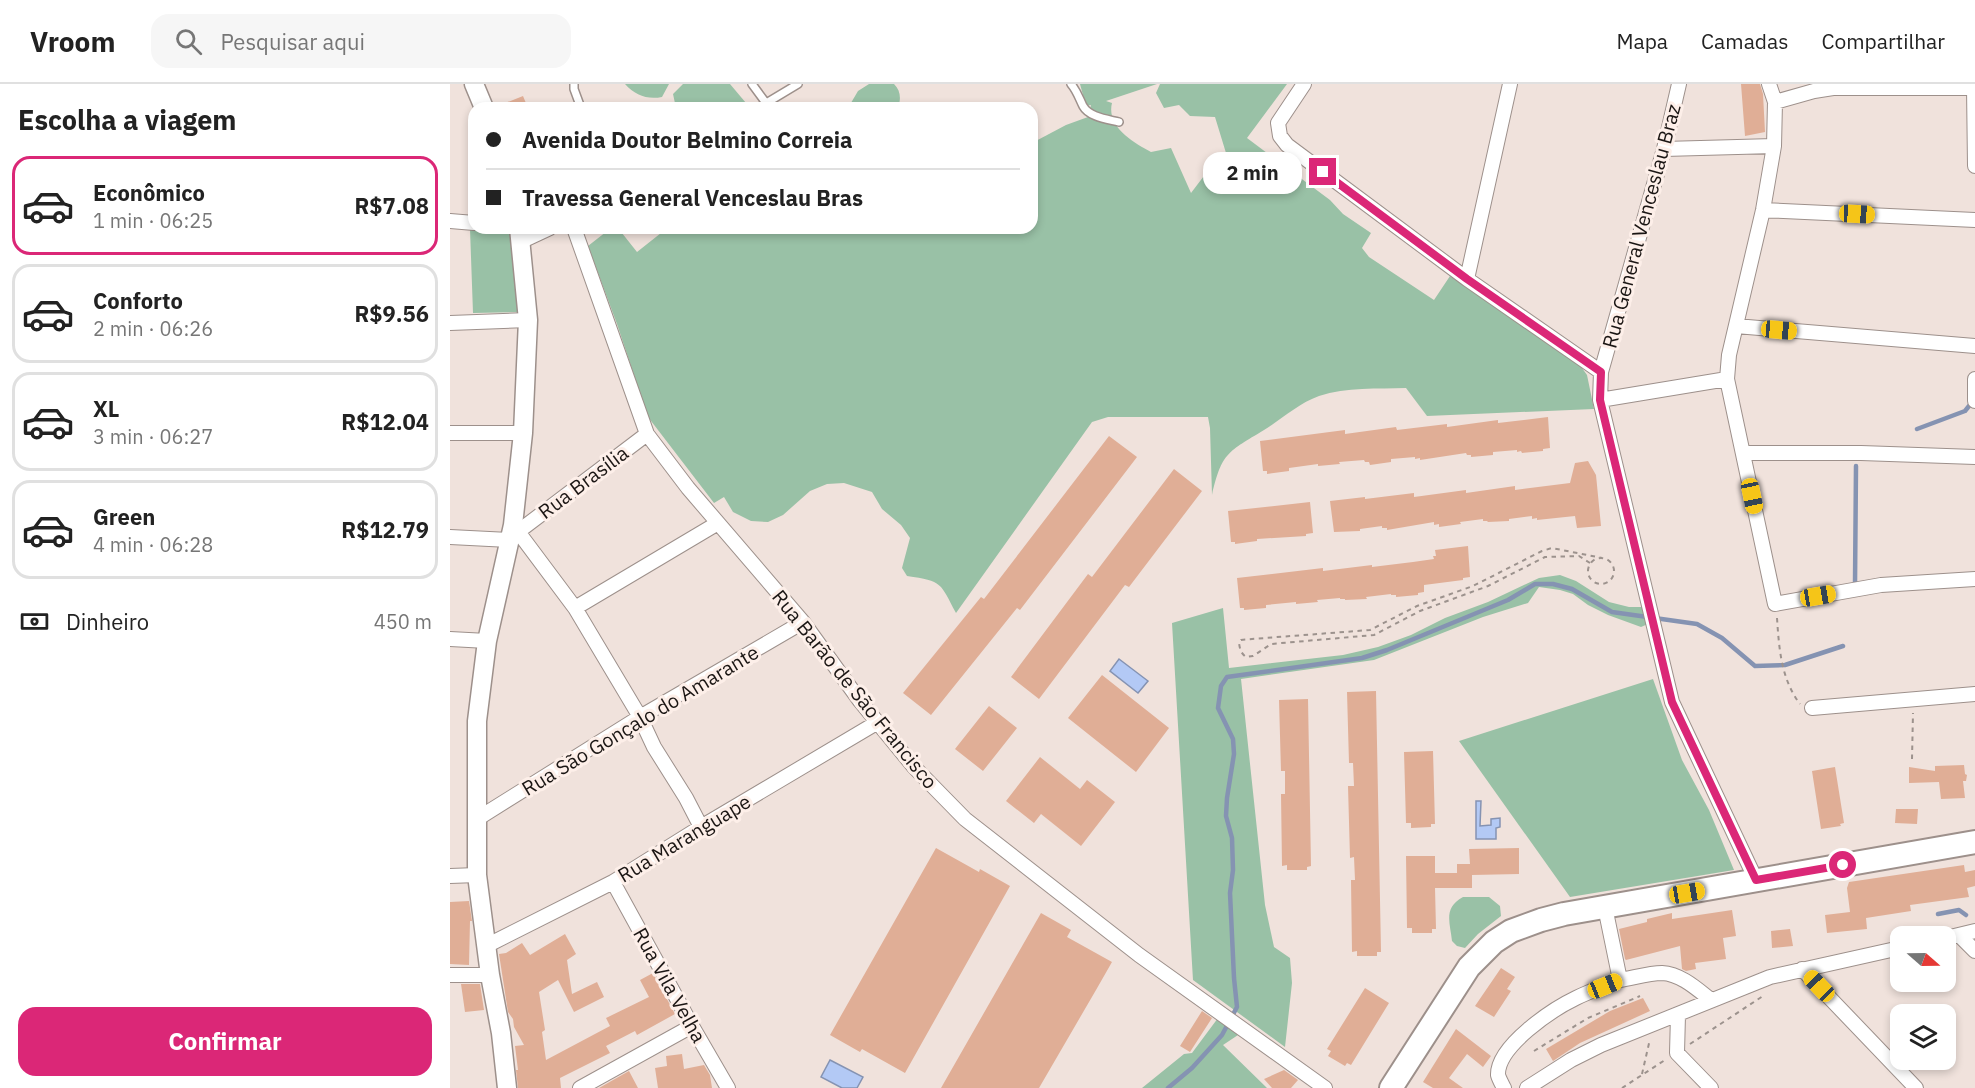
<!DOCTYPE html>
<html lang="pt">
<meta charset="utf-8">
<style>
:root{--surface:#fff;--page:#f6f6f6;--text:#222;--muted:#767676;--line:#e0e0e0;--accent:#db2777}
body{margin:0;font-family:"IBM Plex Sans",sans-serif;background:var(--page);color:var(--text);height:100vh;display:flex;flex-direction:column;font-size:22px;white-space:nowrap}
*{box-sizing:border-box;margin:0}
p{font-size:20px;color:var(--muted)}
.icon{flex:none;width:33px;height:33px;fill:none;stroke:currentColor;stroke-width:2;stroke-linecap:round;stroke-linejoin:round}
.map{position:relative;flex:1;overflow:hidden}
.drawer{display:flex;flex-direction:column;background:var(--surface);width:450px}
.drawer>*{flex:none}
.top-card{position:absolute;left:18px;top:18px;width:570px;height:132px;border-radius:18px;box-shadow:0 3px 9px #0003;display:grid;align-content:center;height:132px;padding:0 18px;background:var(--surface)}
.needle{width:39px;rotate:110deg}
.buttons{position:absolute;left:1440px;top:842px;display:grid;gap:12px}
.buttons a{display:grid;place-items:center;width:66px;height:66px;border-radius:12px;background:var(--surface);box-shadow:0 3px 9px #0003;font-size:30px}
.end{position:absolute;width:27px;height:27px;margin:-14px;border:8px solid #db2777;background:#fff;box-shadow:0 0 0 3px #fff}
.from{border-radius:50%}
.bubble{position:absolute;height:42px;border-radius:18px;background:var(--surface);box-shadow:0 3px 9px #0003;font-size:20px;font-weight:700;line-height:42px;text-align:center}
.car{position:absolute;width:18px;height:36px;margin:-18px -9px;border-radius:8px;box-shadow:0 0 4px 2px #0007;background:linear-gradient(#f5c518 24%,#345 0 40%,#f5c518 0 76%,#345 0 86%,#f5c518 0)}
.top-card b{display:flex;align-items:center;gap:21px;height:57px;font-size:22px}
.top-card b+b{border-top:2px solid var(--line)}
.top-card i{width:15px;height:15px;background:var(--text)}
ul{padding:0;list-style:none}
li{display:flex;align-items:center;gap:18px;height:99px;margin:0 12px 9px;padding:0 6px;border:3px solid var(--line);border-radius:18px}
li div{flex:1}
li b{display:block;font-size:22px}
li em{font-style:normal;font-weight:700}
li.on{border-color:var(--accent)}
li>.icon{width:54px;height:54px;stroke-width:1.5}
h2{padding:0 18px;font-size:27px;line-height:72px}
.pay{display:flex;align-items:center;gap:15px;height:66px;padding:0 18px;font-size:22px}
.pay p{margin-inline-start:auto}
.cta{display:flex;gap:12px;margin-top:auto;padding:12px 18px}
.cta a{flex:1;height:69px;border-radius:18px;background:var(--accent);color:#fff;font-size:24px;font-weight:700;line-height:69px;text-align:center}
header{display:flex;align-items:center;gap:36px;box-sizing:border-box;height:84px;padding:0 30px;background:var(--surface);border-bottom:2px solid var(--line)}
header strong{font-size:28px}
nav{display:flex;gap:33px;margin-inline-start:auto;font-size:21px}
.search{width:420px;height:54px;background:var(--page);display:flex;align-items:center;gap:15px;box-sizing:border-box;padding:0 21px;border-radius:18px;color:var(--muted);font-size:22px}
main{display:flex;flex:1;min-height:0}
.map>svg:first-child{display:block}
</style>
<header>
<strong>Vroom</strong>
<div class="search"><svg class="icon" aria-label="search" viewBox="0 0 24 24"><circle cx="10" cy="10" r="6"/><path d="M15 15l6 6"/></svg>Pesquisar aqui</div>
<nav><a>Mapa</a><a>Camadas</a><a>Compartilhar</a></nav>
</header>
<main>
<section class="drawer">
<h2>Escolha a viagem</h2>
<ul>
<li class="on"><svg class="icon" aria-label="car" viewBox="0 0 24 24"><path d="M5 17H2v-5l4-1 3-4h7l3 4 3 1v5h-3M9 17h6M6 11h13"/><circle cx="7" cy="17" r="2"/><circle cx="17" cy="17" r="2"/></svg><div><b>Econômico</b><p>1 min · 06:25</p></div><em>R$7.08</em></li>
<li><svg class="icon" aria-label="car" viewBox="0 0 24 24"><path d="M5 17H2v-5l4-1 3-4h7l3 4 3 1v5h-3M9 17h6M6 11h13"/><circle cx="7" cy="17" r="2"/><circle cx="17" cy="17" r="2"/></svg><div><b>Conforto</b><p>2 min · 06:26</p></div><em>R$9.56</em></li>
<li><svg class="icon" aria-label="car" viewBox="0 0 24 24"><path d="M5 17H2v-5l4-1 3-4h7l3 4 3 1v5h-3M9 17h6M6 11h13"/><circle cx="7" cy="17" r="2"/><circle cx="17" cy="17" r="2"/></svg><div><b>XL</b><p>3 min · 06:27</p></div><em>R$12.04</em></li>
<li><svg class="icon" aria-label="car" viewBox="0 0 24 24"><path d="M5 17H2v-5l4-1 3-4h7l3 4 3 1v5h-3M9 17h6M6 11h13"/><circle cx="7" cy="17" r="2"/><circle cx="17" cy="17" r="2"/></svg><div><b>Green</b><p>4 min · 06:28</p></div><em>R$12.79</em></li>
</ul>
<div class="pay"><svg class="icon" aria-label="cash" viewBox="0 0 24 24"><path d="M3 7h18v10H3z"/><circle cx="12" cy="12" r="2"/></svg>Dinheiro<p>450 m</p></div>
<div class="cta"><a>Confirmar</a></div>
</section>
<div class="map">
<svg width="1525" height="1004" viewBox="0 0 1525 1004">
<rect width="100%" height="100%" fill="#f0e2dc"/>
<path fill="#99c1a6" d="M175,0H219L212,13C197,16 185,11 175,0Z
M233,0H280L296,19L288,24H226L223,10Z
M419,0H444C451,7 451,15 448,24H398L408,7Z
M630,0H707L656,17L662,19C656,43 684,59 701,68L721,64L741,109L763,80L776,69L765,33L740,32L729,21L714,24L706,9L710,0H837L797,54L880,116L893,130L921,149L912,164L919,173L984,216L1000,192L1127,277L1137,291L1144,325L977,332L956,304C927,305 897,303 869,312C849,319 832,335 814,346C778,368 772,368 762,411L760,344L758,333H658L642,338L506,529C490,499 493,497 457,492L452,484L460,454L451,441L432,425L422,408L394,399L377,400L360,407L333,431L318,438L301,437L283,428L274,413L264,419L198,333L167,240L138,162L161,144H168L187,168L211,149L208,144H582V59L616,41L638,33L641,21L636,22Z
M65,144L68,228L23,229L20,145Z
M1110,491L1126,497L1159,518L1179,523H1194L1198,540L1191,543L1158,531L1138,521L1123,510L1110,506L1089,503L1078,519L1033,533L924,576L791,595L815,821L824,863L840,874L842,899L835,963L743,896L722,539L773,524L779,584L893,571L928,563L961,551L995,534L1038,518L1089,494Z
M1203,595L1232,676L1259,726L1284,786L1120,813L1009,657Z
M1013,813H1039L1050,822L1051,832L1028,850L1015,864L1007,862L1002,857C1000,838 993,824 1013,813Z
M768,934L788,951L773,961L817,1004H692L734,970L742,969Z"/>
<path fill="#b3c9f5" stroke="#8593b2" stroke-width="1.5" d="M669,575L698,597L688,609L660,587Z
M1026,717H1031L1030,742L1041,741V735L1050,734V743L1046,744V755H1026Z
M380,976L413,993L407,1004H392L371,993Z"/>
<g fill="none" stroke-linecap="round" stroke-linejoin="round">
<path stroke="#8593b2" stroke-width="4.5" d="M1467,345L1515,327L1523,317
M1405,501L1406,382
M1488,830L1509,826L1516,831
M718,1004L742,984L772,951L787,923L784,894L780,809L783,786L782,754L776,732L777,714L784,670L783,655L768,624L771,602L777,593L912,574L937,566L1058,516L1085,500H1103L1122,505L1162,528L1247,540L1272,554L1305,582L1335,581L1393,562"/>
</g>
<path fill="#e0ae96" d="M1291,0H1310L1313,10L1315,48L1295,52Z
M73,12L78,24H45V23Z
M1098,333L1100,364L1093,365V367L1072,369L1071,367L1067,368V366L1043,368V371L1021,373V371H1017L1016,369L970,376V374L965,375V373L941,375V378L920,381L919,378H915L914,376L889,378L890,380L868,382V380L839,384V387L817,390V387H813L810,357L895,346V350L946,343L947,346L997,340V343L1048,336V339Z
M659,352L687,373L570,526L567,524L481,631L453,609L531,513L534,515Z
M1138,377L1146,391L1151,442L1127,444L1125,432L1087,436V434L1082,435V432L1059,435V437L1038,438L1037,437H1033V435L1010,438L1011,440L989,443V440L984,441V438L937,446V444H932V442L910,445V447L884,448L880,417L915,413V415L964,409V413L1016,406V409L1065,402V406L1120,399L1125,379Z
M724,385L752,407L679,503L675,501L589,615L561,593L638,490L642,493Z
M860,418L863,449L856,450V452L807,455V457L785,460V458H781L778,427Z
M1018,462L1020,493L1013,494V496L974,501V508L968,509V511L946,513V511H941V510L916,513L917,515L895,516V515H890V514L867,516L868,518L846,520V518L816,521V524L794,526V524H790L787,494L873,484V487L922,481V483L963,478L984,475L983,472H986L985,466Z
M652,591L719,644L686,688L618,634Z
M926,607L931,868H927V872H907V867L902,868L901,796H905L904,773L900,774L898,702H904L903,679H899L897,608Z
M858,615L861,782L857,783V786H837V781L832,782L831,710H835V687H831L829,616Z
M539,622L567,644L533,687L505,665Z
M983,667L985,740H981V743L961,744V739H956L954,668Z
M590,673L630,705L637,696L665,718L631,762L591,730L584,739L556,717Z
M1514,681L1515,690L1517,691L1516,697H1513L1515,714L1491,715L1489,698L1459,699V683L1485,687V682Z
M1385,683L1394,739L1390,740L1391,742L1371,745L1362,687Z
M1446,725H1468L1467,740L1445,739Z
M486,764L529,788L530,785L560,802L455,989L412,965L410,968L380,951Z
M1069,764V790L1022,791V804H985L986,845H982V849H962V844H957L956,772H985V789H1007V780H1020L1019,765Z
M1514,781L1515,788L1525,786V802L1517,804L1519,813L1460,821L1461,827L1416,834L1417,845L1377,849L1375,831L1400,828L1397,804L1399,798Z
M19,817L22,837H20L19,881L0,880V818Z
M1282,826L1286,852L1273,854L1276,875L1245,879L1246,885L1236,887L1232,885L1230,862L1176,876L1175,875L1169,845L1197,838V835L1222,829V835Z
M591,829L621,846L617,853L662,878L646,906L589,1004H491Z
M1340,845L1343,862L1322,864L1321,847Z
M115,850L126,870L117,876L122,910L147,898L154,913L124,928L108,896L89,908L95,946L92,948L96,976L160,942L156,934L199,913L190,896L203,889L225,930L187,951L185,947L156,962L160,969L110,994L111,1004H68L66,986H68L65,962L74,961L64,943L63,935L58,928L49,870L56,869L72,859L80,871Z
M1051,884L1065,893L1057,905L1061,907L1044,933L1025,922Z
M11,900H30L34,926L15,928Z
M915,904L939,919L901,981L897,979L895,982L878,972L881,967L877,965Z
M1193,914L1200,927L1130,959L1103,977L1096,965L1160,927Z
M752,927L762,934L740,968L730,962Z
M1006,945L1041,972L1033,983L1017,970L999,994L1013,1004H983L973,998Z
M232,970L234,985L254,981L260,991L262,1004H208L205,984L217,982L216,972Z
M834,986L848,996L841,1004H822L814,995Z
M179,987L188,1004H149Z"/>
<g fill="none" stroke-linecap="round" stroke-linejoin="round">
<g stroke="#9d908b" stroke-width="10">
<path id="service" d="M124,0V5L131,24
M302,0L316,19
M621,0C627,7 629,14 633,22C639,33 657,35 669,38
M308,24L348,0"/>
</g>
<g stroke="#9d908b" stroke-width="16">
<path id="minor" d="M854,0L828,39L830,52L837,61L1017,195L1151,288
M1229,0L1214,65L1151,288L1150,316L1222,618L1306,796
M1319,0L1325,18L1324,62L1313,126L1279,271L1277,295L1325,520L1431,501L1525,495
M1524,4L1525,82
M1325,18L1364,7L1383,4H1525
M1214,65L1324,62
M1313,126L1525,136
M0,137L24,139
M124,144L197,350L238,404L353,538L410,617L464,683L515,735L689,871L875,1004
M70,158L100,144
M1017,195L1060,0
M0,239L78,236
M1286,242L1525,262
M1525,295V317
M1150,316L1277,295
M0,349H73
M1293,369H1411L1525,373
M63,441L125,524L190,633L204,663L236,714L251,743
M69,447L197,350
M0,453L59,456
M125,524L268,439
M0,555L37,557
M1362,624L1525,610
M27,735L190,633L353,538
M0,792L27,791
M163,798L242,942L278,1004
M1155,823L1170,896C1183,894 1199,889 1212,889C1231,890 1247,905 1261,916
M1509,851L1525,867
M1496,854L1525,847
M36,862L163,798L251,743L428,638
M1352,885L1466,1004
M0,891H40
M1228,931L1227,969L1261,1004
M130,1004L242,942
M1054,1004C1052,1000 1049,995 1048,991C1047,962 1103,925 1126,914C1140,907 1155,902 1170,896
M1077,1004L1121,976L1151,961L1320,893L1450,864"/>
</g>
<g stroke="#9d908b" stroke-width="21">
<path id="tertiary" d="M24,0L34,24
M57,1004L51,949L40,891L27,791V637L37,557L63,441L73,349L78,236L69,144"/>
</g>
<g stroke="#9d908b" stroke-width="26">
<path id="primary" d="M941,1004L1019,883L1044,858L1061,847L1091,836L1114,830L1525,758"/>
</g>
<path stroke="#9c928d" stroke-width="2" stroke-dasharray="4.5 4.5" stroke-linecap="butt" d="M1138 487a13 13 0 1 1 26 0a13 13 0 1 1-26 0Z
M1140,479L1129,472L1095,473L1038,502L970,527L924,551L821,560L803,572L796,573C791,569 790,566 789,559L791,556L802,555L920,546L967,522L1023,502L1092,467L1102,464L1152,474
M1327,534C1329,564 1331,595 1350,620
M1462,675L1463,629
M1240,960L1313,912
M1084,967L1138,934L1190,912
M1192,990L1200,955
M1172,1004L1215,976"/>
<use href="#service" stroke="#fff" stroke-width="7"/>
<use href="#minor" stroke="#fff" stroke-width="14"/>
<use href="#tertiary" stroke="#fff" stroke-width="18"/>
<use href="#primary" stroke="#fff" stroke-width="22"/>
</g>
<g fill="none" stroke-linecap="round" stroke-linejoin="round">
<path stroke="#db2777" stroke-width="8" d="M873,88L1017,195L1151,288L1150,316L1222,618L1306,796L1393,781"/>
</g>
<g text-anchor="middle" dominant-baseline="central" stroke-width="6" stroke-linejoin="round" paint-order="stroke">
<g font-size="20" fill="#1b1614" stroke="#fdefe9">
<text transform="translate(1191 142) rotate(-75)">Rua General Venceslau Braz</text>
<text transform="translate(133 398) rotate(-37)">Rua Brasília</text>
<text transform="translate(405 605) rotate(51)">Rua Barão de São Francisco</text>
<text transform="translate(190 636) rotate(-31)">Rua São Gonçalo do Amarante</text>
<text transform="translate(234 754) rotate(-31)">Rua Maranguape</text>
<text transform="translate(220 901) rotate(61)">Rua Vila Velha</text>
</g>
</g>
</svg>
<div class="buttons">
<a><svg class="needle" viewBox="-14 -14 28 28"><path d="M0-13l5 13h-10z" fill="#e53935"/><path d="M0 13l5-13h-10z" fill="#767676"/></svg></a>
<a><svg class="icon" aria-label="layers" viewBox="0 0 24 24"><path d="M12 4l9 5-9 5-9-5zM3 14l9 5 9-5"/></svg></a>
</div>
<i class="end from" style="left:1393px;top:781px"></i>
<i class="end" style="left:873px;top:88px"></i>
<div class="bubble" style="left:753px;top:68px;width:99px">2 min</div>
<i class="car" style="left:1407px;top:130px;rotate:93deg"></i>
<i class="car" style="left:1329px;top:246px;rotate:95deg"></i>
<i class="car" style="left:1302px;top:412px;rotate:168deg"></i>
<i class="car" style="left:1368px;top:512px;rotate:80deg"></i>
<i class="car" style="left:1237px;top:809px;rotate:80deg"></i>
<i class="car" style="left:1155px;top:902px;rotate:68deg"></i>
<i class="car" style="left:1369px;top:902px;rotate:316deg"></i>
<div class="top-card">
<b><i class="from"></i>Avenida Doutor Belmino Correia</b>
<b><i></i>Travessa General Venceslau Bras</b>
</div>
</div>
</main>
